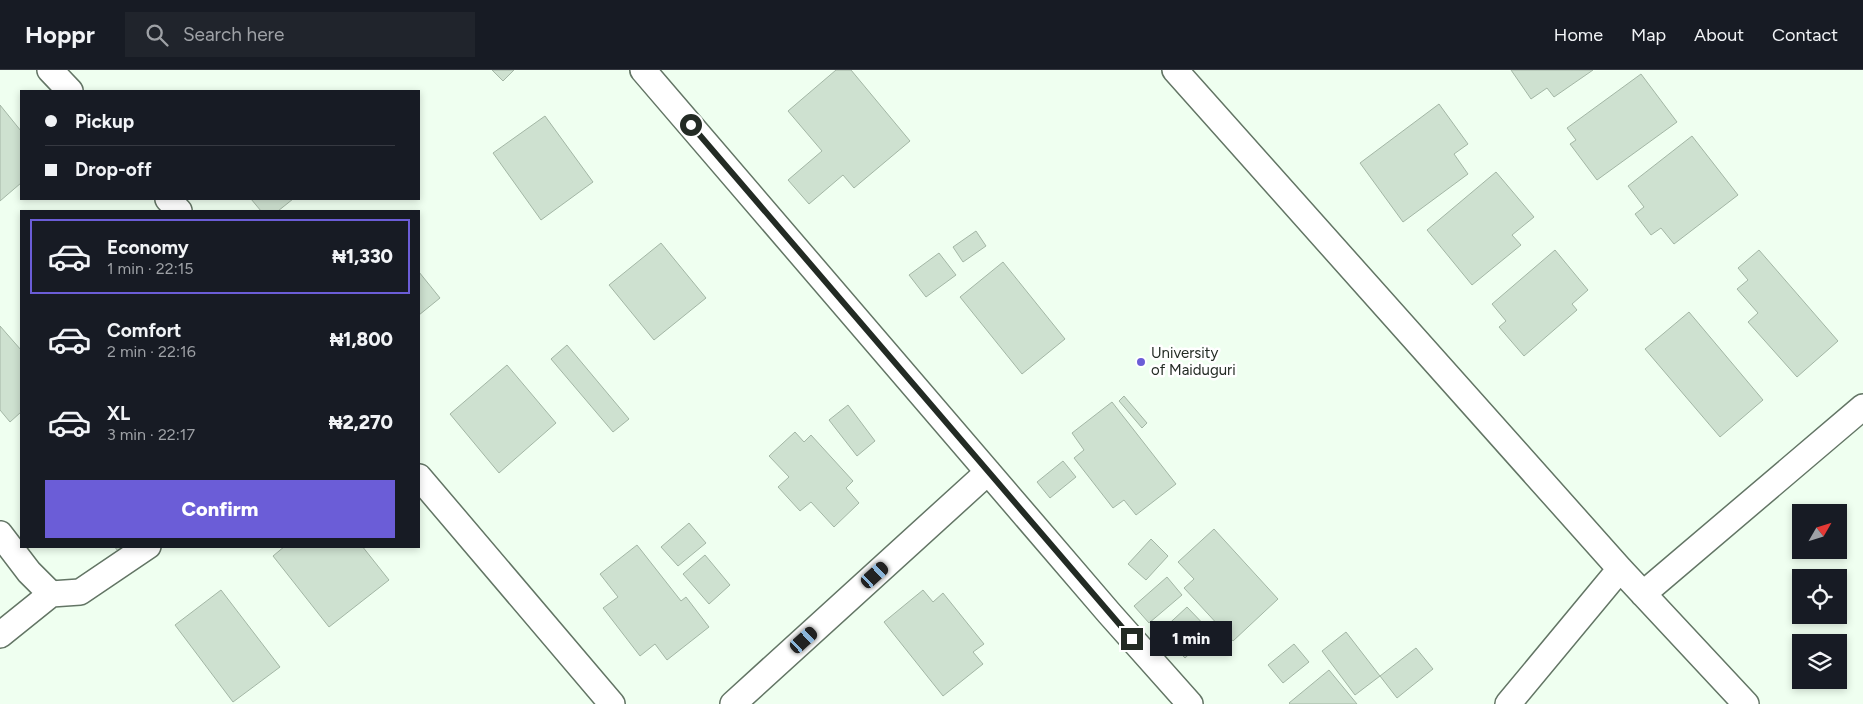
<!DOCTYPE html>
<meta charset="utf-8">
<style>
:root{--surface:#171b24;--page:#20242c;--text:#f1f3f6;--muted:#9ea1a6;--line:#363941;--accent:#6b5dd7}
body{margin:0;font-family:Figtree,sans-serif;background:var(--page);color:var(--text);height:100vh;display:flex;flex-direction:column;font-size:19px;white-space:nowrap}
*{box-sizing:border-box;margin:0}
p{font-size:16px;color:var(--muted)}
.icon{flex:none;width:28px;height:28px;fill:none;stroke:currentColor;stroke-width:2;stroke-linecap:round;stroke-linejoin:round}
.map{position:relative;flex:1;overflow:hidden}
.drawer{position:absolute;left:20px;top:140px;width:400px;height:338px;display:flex;flex-direction:column;background:var(--surface);border-radius:0px;box-shadow:0 2px 8px #0003}
.drawer>*{flex:none}
.hud{position:absolute;left:20px;top:20px;width:400px;height:110px;border-radius:0px;box-shadow:0 2px 8px #0003;display:grid;align-content:center;height:110px;padding:0 25px;background:var(--surface)}
.needle{width:32px;rotate:51deg}
.tools{position:absolute;left:1792px;top:434px;display:grid;gap:10px}
.tools a{display:grid;place-items:center;width:55px;height:55px;border-radius:0px;background:var(--surface);box-shadow:0 2px 8px #0003;font-size:25px}
.end{position:absolute;width:22px;height:22px;margin:-11px;border:6px solid #232b24;background:#fff;box-shadow:0 0 0 2px #fff}
.from{border-radius:50%}
.bubble{position:absolute;height:35px;border-radius:0px;background:var(--surface);box-shadow:0 2px 8px #0003;font-size:16px;font-weight:800;line-height:35px;text-align:center}
.car{position:absolute;width:15px;height:30px;margin:-15px -8px;border-radius:6px;box-shadow:0 0 4px 1px #0007;background:linear-gradient(#222 24%,#8ab4d8 0 40%,#222 0 76%,#8ab4d8 0 86%,#222 0)}
.hud b{display:flex;align-items:center;gap:18px;height:48px;font-size:19px}
.hud b+b{border-top:1px solid var(--line)}
.hud i{width:12px;height:12px;background:var(--text)}
ul{padding:9px 0 0;list-style:none}
li{display:flex;align-items:center;gap:15px;height:75px;margin:0 10px 8px;padding:0 15px;border:2px solid transparent;border-radius:0px}
li div{flex:1}
li b{display:block;font-size:19px}
li em{font-style:normal;font-weight:800}
li.selected{border-color:var(--accent)}
li>.icon{width:45px;height:45px;stroke-width:1.5}
.primary-button{display:flex;gap:10px;margin-top:auto;padding:10px 25px}
.primary-button a{flex:1;height:58px;border-radius:0px;background:var(--accent);color:#fff;font-size:20px;font-weight:800;line-height:58px;text-align:center}
header{display:flex;align-items:center;gap:30px;box-sizing:border-box;height:70px;padding:0 25px;background:var(--surface);border-bottom:1px solid var(--line)}
header strong{font-size:24px}
nav{display:flex;gap:28px;margin-inline-start:auto;font-size:18px}
.search{width:350px;height:45px;background:var(--page);display:flex;align-items:center;gap:12px;box-sizing:border-box;padding:0 18px;border-radius:0px;color:var(--muted);font-size:19px}
.map>svg:first-child{display:block}
</style>
<header>
<strong>Hoppr</strong>
<div class="search"><svg class="icon" aria-label="search" viewBox="0 0 24 24"><circle cx="10" cy="10" r="6"/><path d="M15 15l6 6"/></svg>Search here</div>
<nav><a>Home</a><a>Map</a><a>About</a><a>Contact</a></nav>
</header>
<div class="map">
<svg width="1863" height="634" viewBox="0 0 1863 634">
<rect width="100%" height="100%" fill="#effff0"/>
<path fill="#cee1d0" stroke="#a3b6a5" d="M492,0H514L503,11Z
M836,0H851L910,71L854,118L843,105L809,134L788,110L822,81L788,41Z
M1511,0H1593L1554,27L1547,18L1531,29Z
M1641,4L1677,52L1597,110L1570,74L1576,70L1567,58Z
M1439,34L1468,74L1454,84L1468,104L1403,152L1360,93Z
M0,35L21,61V113L0,131Z
M545,46L593,112L541,150L493,83Z
M1692,66L1738,125L1674,174L1661,158L1651,165L1635,144L1644,137L1628,116Z
M1496,102L1534,147L1512,165L1521,175L1472,215L1427,160Z
M251,129H293L278,141H261Z
M976,161L986,176L963,192L953,177Z
M661,173L706,228L654,270L609,215Z
M1555,180L1588,220L1572,234L1577,240L1524,286L1499,257L1506,251L1492,234Z
M1759,180L1838,271L1797,307L1748,252L1758,243L1737,219L1748,210L1738,198Z
M939,183L956,205L926,227L909,205Z
M1003,192L1065,269L1022,304L960,227Z
M419,202L440,228L419,245Z
M1689,242L1763,330L1720,367L1645,279Z
M0,256L21,280V342L10,352L0,340Z
M567,275L629,349L613,362L551,289Z
M507,295L556,353L499,403L450,344Z
M1124,326L1147,353L1142,358L1119,331Z
M1112,332L1176,414L1136,445L1124,430L1113,438L1074,388L1084,380L1072,363Z
M848,335L875,371L857,386L829,350Z
M795,362L804,372L811,365L853,411L846,418L859,433L834,457L811,432L800,441L778,417L789,407L769,386Z
M1063,391L1076,407L1050,428L1037,412Z
M689,453L706,473L678,496L661,477Z
M1214,459L1278,529L1233,571L1184,518L1194,509L1178,492Z
M1151,469L1168,486L1146,510L1128,494Z
M637,475L681,531L686,527L709,557L667,590L655,574L640,586L603,538L618,527L600,504Z
M114,476H131L121,485Z
M285,476H362L389,510L329,557L273,486Z
M705,485L730,515L709,534L683,504Z
M1167,507L1182,525L1149,553L1134,536Z
M221,520L280,597L233,632L175,555Z
M923,520L933,532L943,523L984,574L973,582L983,594L943,626L884,552Z
M1187,537L1212,563L1185,588L1160,562Z
M1346,562L1380,606L1355,625L1322,581Z
M1294,574L1309,592L1283,613L1268,595Z
M1416,578L1433,599L1397,628L1380,606Z
M1329,600L1357,634H1290L1289,633Z"/>
<g fill="none" stroke-linecap="round" stroke-linejoin="round">
<g stroke="#637565" stroke-width="28">
<path id="minor" d="M50,0L70,21
M643,0L1109,543L1190,634
M1175,0L1620,499L1746,634
M168,129L179,141
M419,407L612,634
M0,464L29,502L51,524L80,522L148,476
M1643,524L1863,337
M0,565L51,524
M733,634L988,402
M1508,634L1620,499"/>
</g>
<use href="#minor" stroke="#fff" stroke-width="25"/>
</g>
<g fill="none" stroke-linecap="round" stroke-linejoin="round">
<path stroke="#232b24" stroke-width="6" d="M691,55L1132,569"/>
</g>
<circle fill="#6b5dd7" stroke="#fff" stroke-width="2" cx="1141" cy="292" r="5"/>
<g text-anchor="middle" dominant-baseline="central" stroke-width="5" stroke-linejoin="round" paint-order="stroke">
<g font-size="15" fill="#232b24" stroke="#fff" text-anchor="start">
<text x="1151" y="283">University<tspan x="1151" dy="17">of Maiduguri</tspan></text>
</g>
</g>
</svg>
<div class="tools">
<a><svg class="needle" viewBox="-14 -14 28 28"><path d="M0-13l5 13h-10z" fill="#e53935"/><path d="M0 13l5-13h-10z" fill="#9ea1a6"/></svg></a>
<a><svg class="icon" aria-label="locate" viewBox="0 0 24 24"><circle cx="12" cy="12" r="6"/><path d="M12 2v4M12 18v4M2 12h4M18 12h4"/></svg></a>
<a><svg class="icon" aria-label="layers" viewBox="0 0 24 24"><path d="M12 4l9 5-9 5-9-5zM3 14l9 5 9-5"/></svg></a>
</div>
<i class="end from" style="left:691px;top:55px"></i>
<i class="end" style="left:1132px;top:569px"></i>
<div class="bubble" style="left:1150px;top:551px;width:82px">1 min</div>
<i class="car" style="left:875px;top:505px;rotate:48deg"></i>
<i class="car" style="left:804px;top:570px;rotate:48deg"></i>
<div class="hud">
<b><i class="from"></i>Pickup</b>
<b><i></i>Drop-off</b>
</div>
<section class="drawer">
<ul>
<li class="selected"><svg class="icon" aria-label="car" viewBox="0 0 24 24"><path d="M5 17H2v-5l4-1 3-4h7l3 4 3 1v5h-3M9 17h6M6 11h13"/><circle cx="7" cy="17" r="2"/><circle cx="17" cy="17" r="2"/></svg><div><b>Economy</b><p>1 min · 22:15</p></div><em>₦1,330</em></li>
<li><svg class="icon" aria-label="car" viewBox="0 0 24 24"><path d="M5 17H2v-5l4-1 3-4h7l3 4 3 1v5h-3M9 17h6M6 11h13"/><circle cx="7" cy="17" r="2"/><circle cx="17" cy="17" r="2"/></svg><div><b>Comfort</b><p>2 min · 22:16</p></div><em>₦1,800</em></li>
<li><svg class="icon" aria-label="car" viewBox="0 0 24 24"><path d="M5 17H2v-5l4-1 3-4h7l3 4 3 1v5h-3M9 17h6M6 11h13"/><circle cx="7" cy="17" r="2"/><circle cx="17" cy="17" r="2"/></svg><div><b>XL</b><p>3 min · 22:17</p></div><em>₦2,270</em></li>
</ul>
<div class="primary-button"><a>Confirm</a></div>
</section>
</div>
